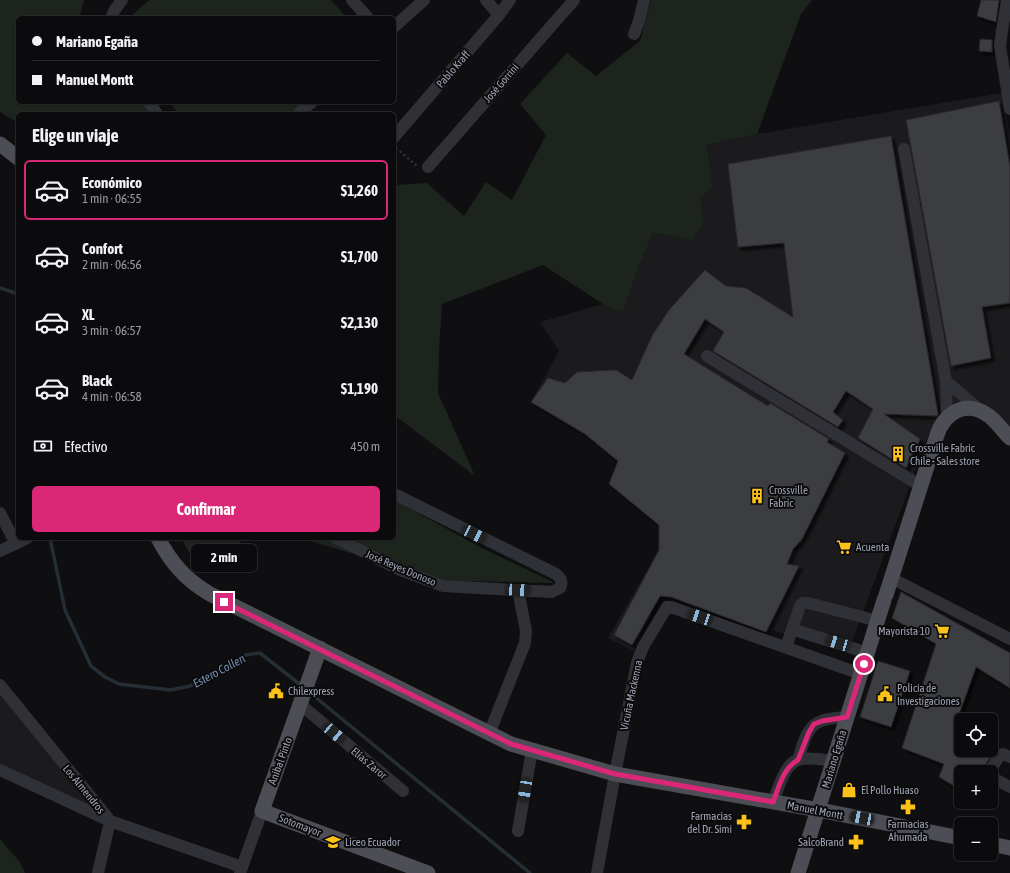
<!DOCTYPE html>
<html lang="es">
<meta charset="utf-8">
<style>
:root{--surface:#0b0b0d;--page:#141416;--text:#f1f3f6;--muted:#9a9b9d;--line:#2b2b2e;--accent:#db2777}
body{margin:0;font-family:"Asap Condensed",sans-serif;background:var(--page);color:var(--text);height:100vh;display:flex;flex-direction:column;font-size:15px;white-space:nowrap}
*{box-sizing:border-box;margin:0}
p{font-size:13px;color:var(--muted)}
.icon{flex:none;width:22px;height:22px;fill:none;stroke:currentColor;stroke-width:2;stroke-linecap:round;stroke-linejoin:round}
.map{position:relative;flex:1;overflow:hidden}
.panel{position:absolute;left:16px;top:112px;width:380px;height:428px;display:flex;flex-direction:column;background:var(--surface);border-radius:6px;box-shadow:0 1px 3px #0004,0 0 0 1px var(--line)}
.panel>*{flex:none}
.guide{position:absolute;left:16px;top:16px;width:380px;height:88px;border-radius:6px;box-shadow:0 1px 3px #0004,0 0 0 1px var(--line);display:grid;align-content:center;height:88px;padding:0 16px;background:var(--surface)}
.tools{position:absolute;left:954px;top:713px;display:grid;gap:8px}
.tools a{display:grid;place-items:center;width:44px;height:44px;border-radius:6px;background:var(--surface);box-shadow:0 1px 3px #0004,0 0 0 1px var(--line);font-size:20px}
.end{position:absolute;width:18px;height:18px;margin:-9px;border:5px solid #db2777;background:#fff;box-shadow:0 0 0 2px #fff}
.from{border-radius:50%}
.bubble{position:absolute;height:28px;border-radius:6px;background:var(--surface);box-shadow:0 1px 3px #0004,0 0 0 1px var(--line);font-size:13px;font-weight:700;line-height:28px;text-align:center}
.car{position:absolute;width:12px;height:24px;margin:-12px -6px;border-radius:5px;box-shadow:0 0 3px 1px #0007;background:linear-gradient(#222 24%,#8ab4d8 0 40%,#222 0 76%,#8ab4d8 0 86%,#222 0)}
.guide b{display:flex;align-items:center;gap:14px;height:38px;font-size:15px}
.guide b+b{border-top:1px solid var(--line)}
.guide i{width:10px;height:10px;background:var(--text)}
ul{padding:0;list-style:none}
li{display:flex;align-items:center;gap:12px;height:60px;margin:0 8px 6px;padding:0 8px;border:2px solid transparent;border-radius:6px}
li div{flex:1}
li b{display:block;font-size:15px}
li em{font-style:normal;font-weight:700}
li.active{border-color:var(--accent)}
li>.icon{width:36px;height:36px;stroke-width:1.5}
h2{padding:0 16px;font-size:18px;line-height:48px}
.pay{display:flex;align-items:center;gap:10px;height:44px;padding:0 16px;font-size:15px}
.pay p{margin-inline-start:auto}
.primary-button{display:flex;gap:8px;margin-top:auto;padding:8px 16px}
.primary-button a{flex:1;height:46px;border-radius:6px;background:var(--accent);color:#fff;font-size:16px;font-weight:700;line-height:46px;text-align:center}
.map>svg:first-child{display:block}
</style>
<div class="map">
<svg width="1010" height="873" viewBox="0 0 1010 873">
<defs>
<filter id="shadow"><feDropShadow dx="3.5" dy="3.5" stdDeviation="1" flood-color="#0009"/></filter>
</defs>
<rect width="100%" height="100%" fill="#0f0f11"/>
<path fill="#1b1b1e" d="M1002,93L1010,135V428L989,407L942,408L928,436L848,653L775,631L766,632L671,597L660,596L634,651L608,638L659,550V525L609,484L618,461L585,434L531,402L559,351L540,322L603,304L623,313L638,269L653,233L692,240L700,196L713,189L707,145L757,134Z
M0,683L67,761L102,822L0,777Z"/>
<path fill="#1c241d" d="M0,0H84L79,18H18V102H143L158,114H18V123L0,112Z
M149,0H331L347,18H129Z
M651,0H812L801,14L757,134L707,145L713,189L700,197L703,225L692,240L653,233L638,269L623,313L603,304L543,265L442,304L439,349L438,393L475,476L394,415V185L427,183L464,216L486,182L512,200L546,135L520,104L567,53L596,76L640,41Z
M169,102H304L290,114H179Z
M394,500L484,549L555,583L422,580L358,555L307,540L293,538H394Z
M181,538H244L224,562L199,571Z
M0,839L19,861L25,873H0Z"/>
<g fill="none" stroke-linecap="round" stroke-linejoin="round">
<path stroke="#252d35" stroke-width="3.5" d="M0,288L18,294
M50,538L65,610L91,666L105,677L119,684L171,690L190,686L246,655L260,653L302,686
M309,692L530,873"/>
</g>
<path fill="#3b3c41" stroke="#29292d" filter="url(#shadow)" d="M981,0H999L996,22L977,16Z
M980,39L992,40V52L979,51Z
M999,101L1010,167V303L982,307L991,358L951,366L906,120Z
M891,136L938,414L937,416L884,414L920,439L906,468L858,438L873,409L846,391L833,412L843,420L838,427L713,351L724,332L705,319L684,354L768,406L770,403L829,439L827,442L845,453L802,539L793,549L787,564L799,566L766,632L671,597L660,596L632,645L614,635L659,550V525L609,484L618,461L585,434L531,402L548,378L565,383L577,372L616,370L632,380L653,334L669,310L705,270L726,286L746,288L793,317L784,243L738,247L728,164Z
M901,592L1010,653V688L976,667L957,720L961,722V750H995L983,768L981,772H961V790L939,777L944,764L902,748L936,644L892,618Z
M878,661L910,671L891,727L860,717Z"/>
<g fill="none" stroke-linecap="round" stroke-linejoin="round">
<path stroke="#36383d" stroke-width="2" stroke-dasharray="2 3" stroke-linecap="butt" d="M396,148L417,166"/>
<path stroke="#303136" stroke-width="12" d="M352,0L368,18
M486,0L499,15
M1007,0L1002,31L1000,46L1010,109
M111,18L114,11L122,0
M394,27L424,0
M634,34L639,21L644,0
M149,102L157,114
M298,114L312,102
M394,137L499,15L510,0
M904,149L946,381L947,417
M428,167L574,0
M707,356L921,486
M946,381L980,410
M0,513L16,544
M336,538L400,570L443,586L552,592L560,588C563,582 561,578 556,574L394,494
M0,551L27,538
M891,578L1010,639
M792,629L868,653
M786,647L800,606L803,603H808L878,621
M0,685L108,818
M300,704L403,791
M489,734L525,643L526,631L518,590
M798,760C802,748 806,727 819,722C827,718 838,718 847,717
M0,770L110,821L242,867
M989,772L1000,755L1003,754L1010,757
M991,777L1010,787
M773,802C779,788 784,762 801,759C811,757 823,760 833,761
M518,831L532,750
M98,873L110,821
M240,873L262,811
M597,873L615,774L637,663L643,647L667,607H671L861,674"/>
<path stroke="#4c4d55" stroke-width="15" d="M0,144L18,158
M158,538C171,563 186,580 210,594L511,744L615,774L819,810L961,838
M886,595L937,435C944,414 964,400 986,414C995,419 1002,430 1010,438
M320,648L262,811L428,873
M991,844L1010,848
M798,873L884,600"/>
</g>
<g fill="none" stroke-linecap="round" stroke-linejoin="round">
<path stroke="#db2777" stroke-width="5" d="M224,602L511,744L615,774L773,802C779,787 783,768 798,760L809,732L814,724L822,721L847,717L864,664"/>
</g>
<defs>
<g id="building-bare" transform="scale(1.2)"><path d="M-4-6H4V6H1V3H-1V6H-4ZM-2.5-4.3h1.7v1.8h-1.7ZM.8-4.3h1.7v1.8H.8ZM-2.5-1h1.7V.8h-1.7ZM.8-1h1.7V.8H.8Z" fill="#fdc11b" stroke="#0b0a0c" stroke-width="2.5" paint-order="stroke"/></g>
<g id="supermarket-bare" transform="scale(1.2)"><path d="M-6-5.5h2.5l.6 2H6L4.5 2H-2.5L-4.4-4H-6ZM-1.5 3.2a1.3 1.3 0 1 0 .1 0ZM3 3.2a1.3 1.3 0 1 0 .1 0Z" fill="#fdc11b" stroke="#0b0a0c" stroke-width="2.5" paint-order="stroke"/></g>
<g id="civic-bare" transform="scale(1.2)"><path d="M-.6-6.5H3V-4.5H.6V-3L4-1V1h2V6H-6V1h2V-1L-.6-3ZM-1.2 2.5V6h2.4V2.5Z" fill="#fdc11b" stroke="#0b0a0c" stroke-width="2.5" paint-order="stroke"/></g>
<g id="shop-bare" transform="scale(1.2)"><path d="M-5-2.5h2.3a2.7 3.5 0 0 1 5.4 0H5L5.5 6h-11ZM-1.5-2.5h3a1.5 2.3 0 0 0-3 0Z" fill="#fdc11b" stroke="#0b0a0c" stroke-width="2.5" paint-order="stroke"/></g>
<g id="pharmacy-bare" transform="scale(1.2)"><path d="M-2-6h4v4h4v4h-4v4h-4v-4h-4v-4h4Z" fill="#fdc11b" stroke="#0b0a0c" stroke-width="2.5" paint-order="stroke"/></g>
<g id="school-bare" transform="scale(1.2)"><path d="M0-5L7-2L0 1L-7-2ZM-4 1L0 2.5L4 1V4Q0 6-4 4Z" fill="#fdc11b" stroke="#0b0a0c" stroke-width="2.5" paint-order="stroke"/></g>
</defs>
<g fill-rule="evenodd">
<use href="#building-bare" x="898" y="454"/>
<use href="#building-bare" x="757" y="496"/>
<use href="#supermarket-bare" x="844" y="547"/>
<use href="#supermarket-bare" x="942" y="631"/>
<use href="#civic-bare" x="276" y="691"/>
<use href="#civic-bare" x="885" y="694"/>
<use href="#shop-bare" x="849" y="790"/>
<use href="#pharmacy-bare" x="908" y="807"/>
<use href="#pharmacy-bare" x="744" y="822"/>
<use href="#school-bare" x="333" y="842"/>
<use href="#pharmacy-bare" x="856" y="842"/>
</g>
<g text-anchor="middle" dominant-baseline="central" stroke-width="4" stroke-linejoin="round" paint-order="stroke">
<g font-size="11" fill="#9fa4b3" stroke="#0b0a0c">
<text transform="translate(453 69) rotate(-49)">Pablo Kraff</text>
<text transform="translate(501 83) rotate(-49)">José Gorrini</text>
<text transform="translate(401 568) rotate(23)">José Reyes Donoso</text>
<text transform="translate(631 695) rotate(-78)">Vicuña Mackenna</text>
<text transform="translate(834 759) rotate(-73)">Mariano Egaña</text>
<text transform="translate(280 761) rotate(-70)">Aníbal Pinto</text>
<text transform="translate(369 763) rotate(40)">Elías Zaror</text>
<text transform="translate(84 789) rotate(51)">Los Almendros</text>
<text transform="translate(815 810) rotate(11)">Manuel Montt</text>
<text transform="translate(300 825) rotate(21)">Sotomayor</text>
</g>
<g font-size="11" fill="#9fa4b3" stroke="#0b0a0c" text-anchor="start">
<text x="910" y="448">Crossville Fabric<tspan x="910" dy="13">Chile - Sales store</tspan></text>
<text x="769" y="490">Crossville<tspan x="769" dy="13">Fabric</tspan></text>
<text x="856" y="547">Acuenta</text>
<text x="930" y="631" text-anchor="end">Mayorista 10</text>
<text x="897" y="688">Policía de<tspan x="897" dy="13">Investigaciones</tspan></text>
<text x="288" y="691">Chilexpress</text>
<text x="861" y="790">El Pollo Huaso</text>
<text x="732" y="816" text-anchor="end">Farmacias<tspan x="732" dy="13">del Dr. Simi</tspan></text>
<text x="908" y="824" text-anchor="middle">Farmacias<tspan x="908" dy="13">Ahumada</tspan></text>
<text x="345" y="842">Liceo Ecuador</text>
<text x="844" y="842" text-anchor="end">SalcoBrand</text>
</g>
<g font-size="12" font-style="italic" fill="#7390b1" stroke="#0b0a0c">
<text transform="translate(219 671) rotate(-28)">Estero Collen</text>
</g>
</g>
</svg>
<div class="tools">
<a><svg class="icon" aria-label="locate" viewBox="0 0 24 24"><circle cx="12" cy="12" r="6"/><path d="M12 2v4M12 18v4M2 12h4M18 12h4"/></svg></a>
<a>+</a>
<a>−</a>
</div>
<i class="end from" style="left:864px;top:664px"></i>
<i class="end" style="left:224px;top:602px"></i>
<div class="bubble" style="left:191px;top:544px;width:66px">2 min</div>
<i class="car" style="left:474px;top:534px;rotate:116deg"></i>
<i class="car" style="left:518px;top:590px;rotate:93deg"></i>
<i class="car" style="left:700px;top:617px;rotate:289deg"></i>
<i class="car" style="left:838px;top:643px;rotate:287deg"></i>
<i class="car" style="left:334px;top:733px;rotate:130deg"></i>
<i class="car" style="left:525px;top:790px;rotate:189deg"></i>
<i class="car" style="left:862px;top:818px;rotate:281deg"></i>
<div class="guide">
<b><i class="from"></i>Mariano Egaña</b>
<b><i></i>Manuel Montt</b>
</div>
<section class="panel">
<h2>Elige un viaje</h2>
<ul>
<li class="active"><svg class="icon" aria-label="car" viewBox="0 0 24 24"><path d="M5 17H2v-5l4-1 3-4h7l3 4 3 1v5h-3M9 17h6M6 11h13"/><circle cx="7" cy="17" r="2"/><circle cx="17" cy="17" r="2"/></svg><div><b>Económico</b><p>1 min · 06:55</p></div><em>$1,260</em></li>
<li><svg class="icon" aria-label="car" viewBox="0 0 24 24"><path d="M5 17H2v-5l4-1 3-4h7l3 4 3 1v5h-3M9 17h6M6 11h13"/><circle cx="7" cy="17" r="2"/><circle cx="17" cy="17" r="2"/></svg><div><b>Confort</b><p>2 min · 06:56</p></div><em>$1,700</em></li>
<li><svg class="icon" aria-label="car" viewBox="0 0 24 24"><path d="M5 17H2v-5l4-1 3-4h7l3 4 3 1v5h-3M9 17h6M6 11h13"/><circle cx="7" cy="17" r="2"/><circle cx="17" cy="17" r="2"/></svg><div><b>XL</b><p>3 min · 06:57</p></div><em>$2,130</em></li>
<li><svg class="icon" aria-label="car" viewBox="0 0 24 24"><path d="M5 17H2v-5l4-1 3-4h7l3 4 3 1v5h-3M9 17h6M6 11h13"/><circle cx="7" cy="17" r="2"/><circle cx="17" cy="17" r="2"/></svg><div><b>Black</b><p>4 min · 06:58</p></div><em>$1,190</em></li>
</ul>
<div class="pay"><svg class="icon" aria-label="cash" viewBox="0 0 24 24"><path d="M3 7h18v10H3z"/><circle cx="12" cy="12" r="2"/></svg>Efectivo<p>450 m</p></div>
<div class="primary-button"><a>Confirmar</a></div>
</section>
</div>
